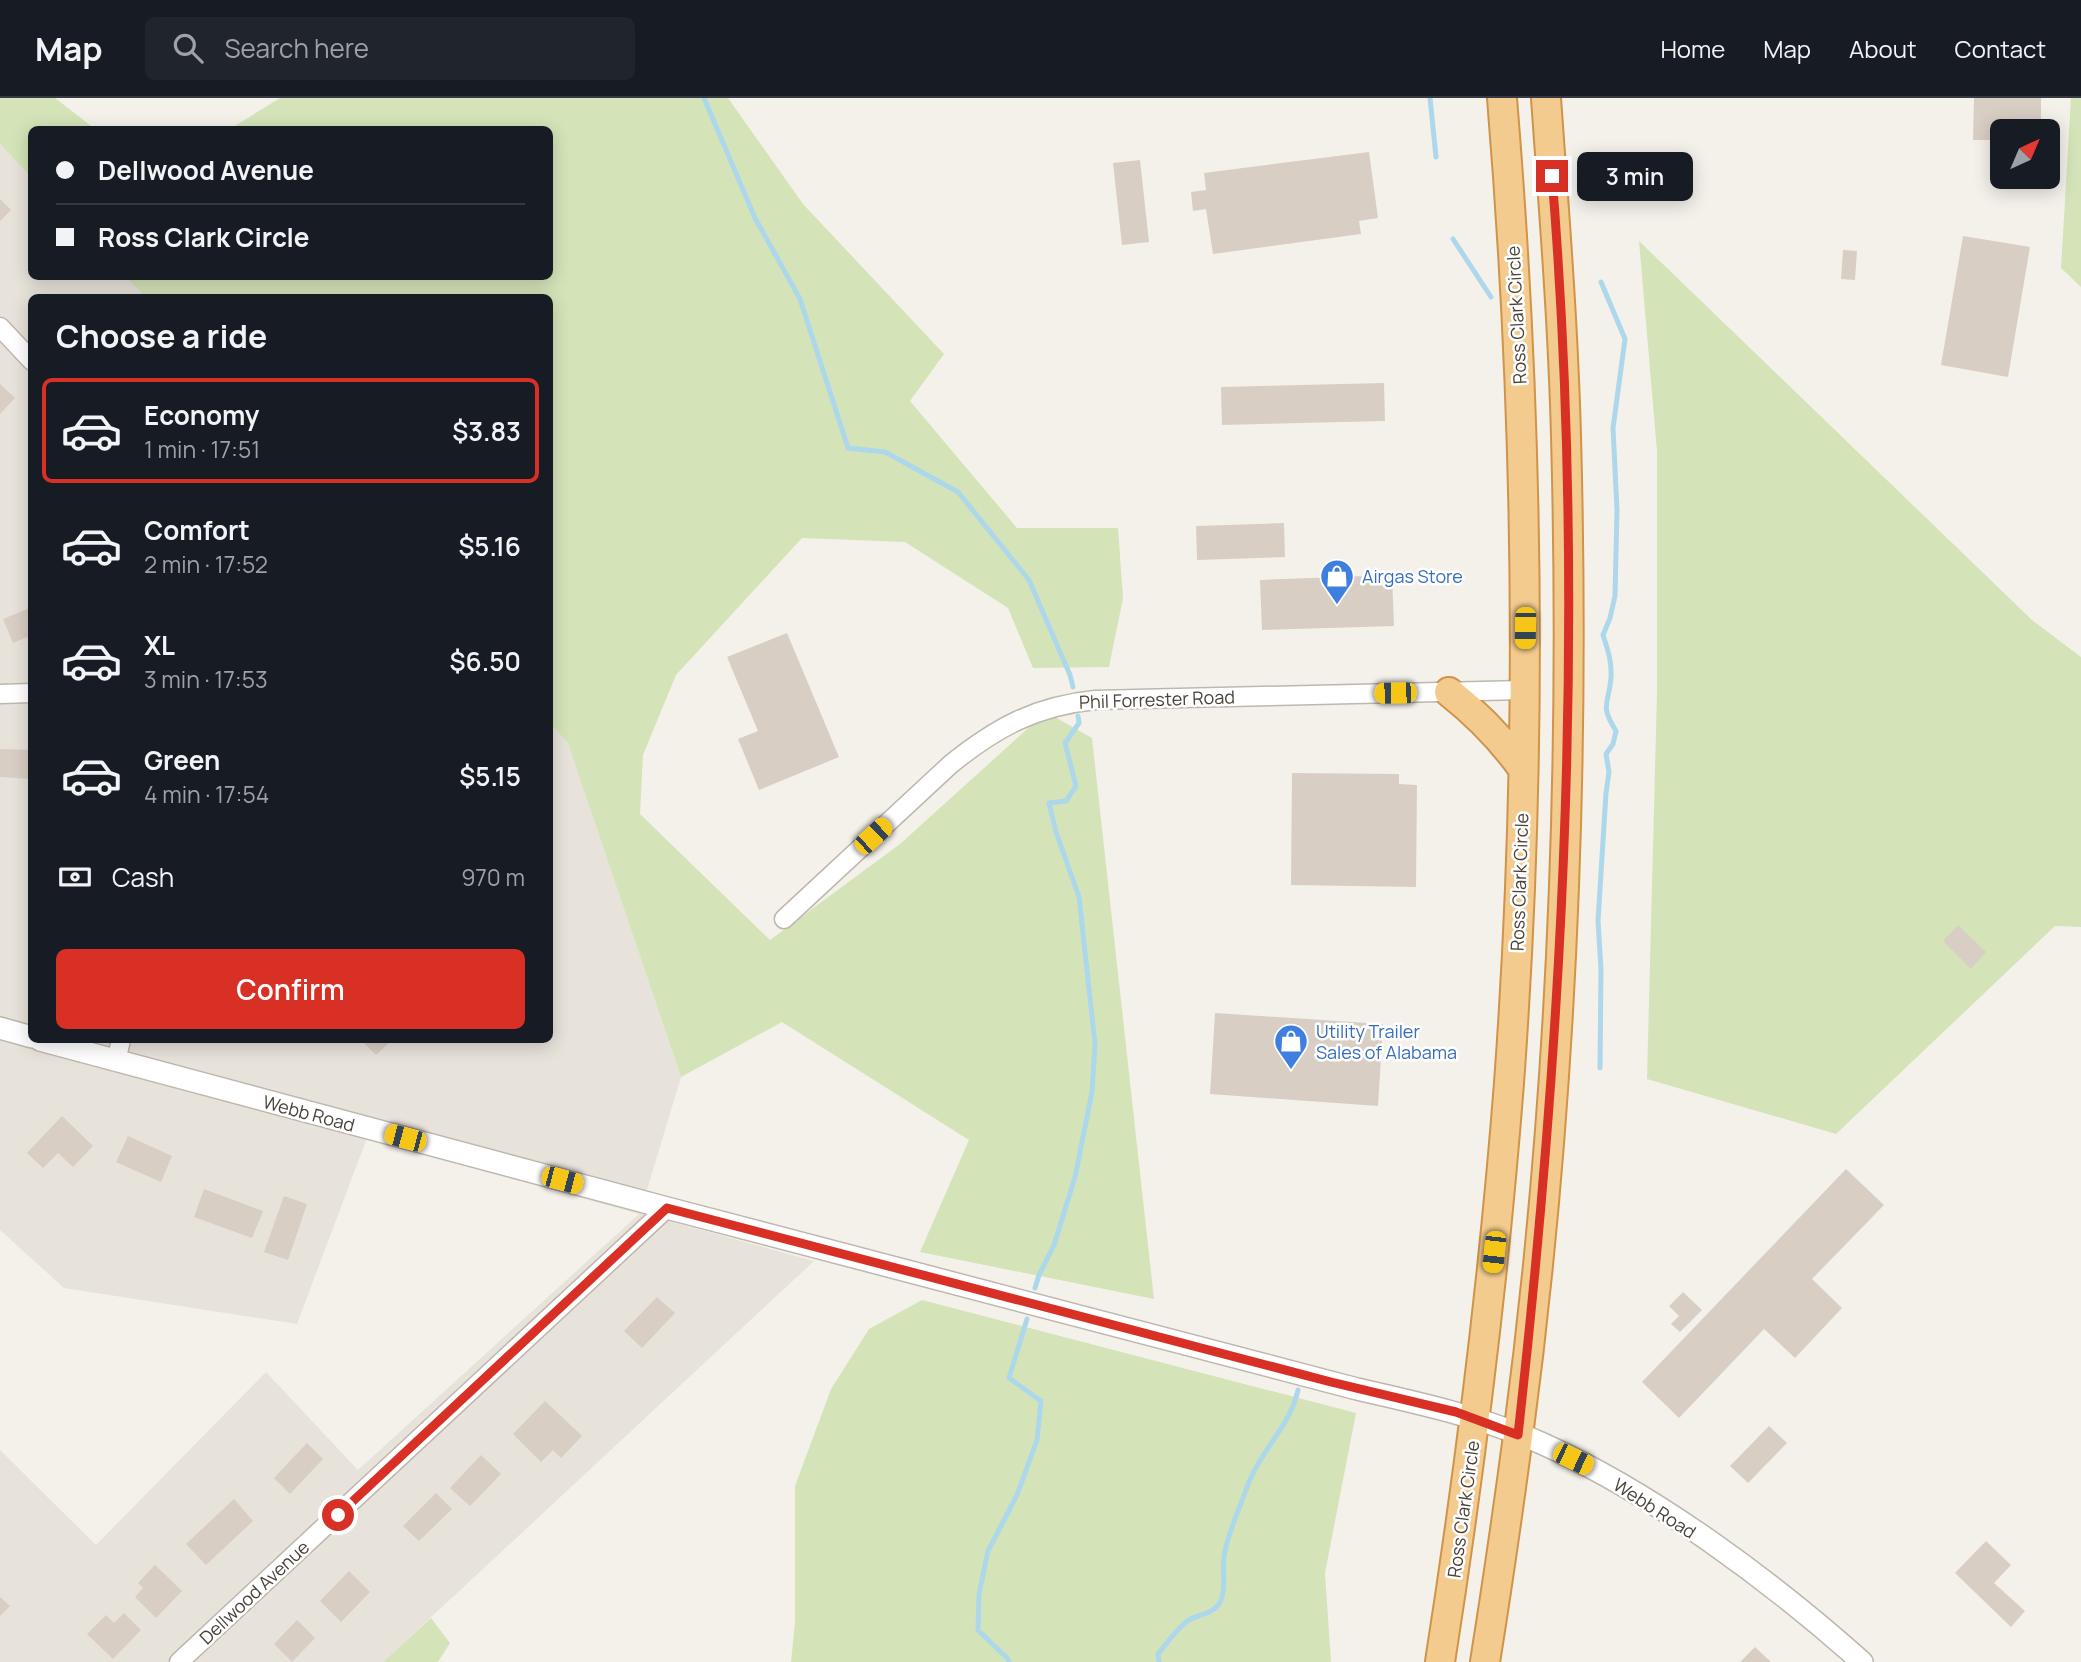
<!DOCTYPE html>
<meta charset="utf-8">
<style>
:root{--surface:#171b24;--page:#20242c;--text:#f1f3f6;--muted:#9ea1a6;--line:#363941;--accent:#d93025}
body{margin:0;font-family:Manrope,sans-serif;background:var(--page);color:var(--text);height:100vh;display:flex;flex-direction:column;font-size:26px;white-space:nowrap}
*{box-sizing:border-box;margin:0}
p{font-size:23px;color:var(--muted)}
.icon{flex:none;width:38px;height:38px;fill:none;stroke:currentColor;stroke-width:2;stroke-linecap:round;stroke-linejoin:round}
.map{position:relative;flex:1;overflow:hidden}
.panel{position:absolute;left:28px;top:196px;width:525px;height:749px;display:flex;flex-direction:column;background:var(--surface);border-radius:10px;box-shadow:0 4px 18px #0003}
.panel>*{flex:none}
.hud{position:absolute;left:28px;top:28px;width:525px;height:154px;border-radius:10px;box-shadow:0 4px 18px #0003;display:grid;align-content:center;height:154px;padding:0 28px;background:var(--surface)}
.needle{width:46px;rotate:44deg}
.buttons{position:absolute;left:1990px;top:21px;display:grid;gap:14px}
.buttons a{display:grid;place-items:center;width:70px;height:70px;border-radius:10px;background:var(--surface);box-shadow:0 4px 18px #0003;font-size:35px}
.end{position:absolute;width:32px;height:32px;margin:-16px;border:9px solid #d93025;background:#fff;box-shadow:0 0 0 4px #fff}
.from{border-radius:50%}
.bubble{position:absolute;height:49px;border-radius:10px;background:var(--surface);box-shadow:0 4px 18px #0003;font-size:23px;font-weight:600;line-height:49px;text-align:center}
.car{position:absolute;width:21px;height:42px;margin:-21px -10px;border-radius:9px;box-shadow:0 0 5px 2px #0007;background:linear-gradient(#f5c518 24%,#345 0 40%,#f5c518 0 76%,#345 0 86%,#f5c518 0)}
.hud b{display:flex;align-items:center;gap:24px;height:66px;font-size:26px}
.hud b+b{border-top:2px solid var(--line)}
.hud i{width:18px;height:18px;background:var(--text)}
ul{padding:0;list-style:none}
li{display:flex;align-items:center;gap:21px;height:105px;margin:0 14px 10px;padding:0 14px;border:4px solid transparent;border-radius:10px}
li div{flex:1}
li b{display:block;font-size:26px}
li em{font-style:normal;font-weight:600}
li.active{border-color:var(--accent)}
li>.icon{width:63px;height:63px;stroke-width:1.5}
h2{padding:0 28px;font-size:32px;line-height:84px}
.pay{display:flex;align-items:center;gap:18px;height:77px;padding:0 28px;font-size:26px}
.pay p{margin-inline-start:auto}
.button{display:flex;gap:14px;margin-top:auto;padding:14px 28px}
.button a{flex:1;height:80px;border-radius:10px;background:var(--accent);color:#fff;font-size:28px;font-weight:600;line-height:80px;text-align:center}
header{display:flex;align-items:center;gap:42px;box-sizing:border-box;height:98px;padding:0 35px;background:var(--surface);border-bottom:2px solid var(--line)}
header strong{font-size:33px}
nav{display:flex;gap:38px;margin-inline-start:auto;font-size:24px}
.search{width:490px;height:63px;background:var(--page);display:flex;align-items:center;gap:18px;box-sizing:border-box;padding:0 24px;border-radius:10px;color:var(--muted);font-size:26px}
.map>svg:first-child{display:block}
</style>
<header>
<strong>Map</strong>
<div class="search"><svg class="icon" aria-label="search" viewBox="0 0 24 24"><circle cx="10" cy="10" r="6"/><path d="M15 15l6 6"/></svg>Search here</div>
<nav><a>Home</a><a>Map</a><a>About</a><a>Contact</a></nav>
</header>
<div class="map">
<svg width="2081" height="1564" viewBox="0 0 2081 1564">
<rect width="100%" height="100%" fill="#f4f1eb"/>
<path fill="#e7e2da" d="M0,46L31,79L32,178L126,179L146,199L32,200V942H550V625L568,644L681,979L640,1115L814,1163L383,1564H0V1352L96,1447L266,1274L358,1372L639,1116L367,1040L297,1226L64,1190L0,1132Z"/>
<path fill="#d4e4b8" d="M0,0H55L95,31L32,32L31,79L0,46Z
M280,0H728L803,106L944,256L910,303L1017,430H1118L1123,500L1109,569L1033,570L1008,510L905,444L802,440L676,577L643,657L640,716L770,842L900,746L1046,614L1092,640L1154,1201L920,1154L969,1042L782,924L681,979L568,645L550,625V200H146L126,179L550,178V32L230,31Z
M2071,0H2081V189L2061,170Z
M1639,143L2032,522L2081,559V829L2055,828L1836,1036L1647,981L1657,594V353Z
M922,1202L1356,1315L1325,1475L1331,1564H791L795,1524V1388L831,1291L869,1231Z
M431,1520L450,1545L438,1564H383Z"/>
<g fill="none" stroke-linecap="round" stroke-linejoin="round">
<path stroke="#add7eb" stroke-width="5" d="M704,0L755,120L800,201L848,350L885,354L958,394L1029,482L1070,577L1073,589
M1430,0L1436,59
M1453,141L1491,199
M1600,970L1601,871L1598,823L1606,695L1609,674L1606,656L1613,646L1616,633C1599,606 1609,606 1611,580C1612,564 1608,552 1603,537L1610,520L1615,498L1617,412L1613,330L1625,241L1601,184
M1035,1190L1039,1177L1054,1147L1075,1079L1092,994L1095,946L1079,799L1056,734L1049,705L1066,703L1076,688L1065,645L1079,625L1078,618
M1009,1564L1008,1561L978,1532L979,1496L988,1453L1017,1397L1037,1342L1041,1303L1009,1280L1027,1221
M1159,1564L1158,1556C1167,1545 1175,1533 1186,1524C1197,1516 1211,1517 1219,1506C1227,1493 1222,1473 1224,1458C1227,1438 1239,1411 1246,1392C1258,1355 1290,1329 1298,1292"/>
</g>
<path fill="#d8cec4" d="M1974,0H2041V33H2002V42H1973Z
M1369,54L1378,120L1359,123L1361,136L1213,156L1206,111L1193,113L1191,94L1206,92L1204,75Z
M1140,62L1149,144L1122,147L1113,65Z
M0,101L11,112L0,123Z
M1963,138L2030,149L2008,279L1941,267Z
M1843,152L1857,153L1855,182L1841,181Z
M1384,285L1385,323L1222,327L1221,289Z
M0,286L15,300L0,316Z
M1284,425L1285,459L1197,462L1196,428Z
M1392,477L1394,528L1262,532L1260,482Z
M32,509V537L13,545L3,521Z
M787,535L839,659L759,692L738,641L758,633L727,559Z
M0,651L32,652V681L0,679Z
M1292,675L1399,676V686L1417,687L1416,789L1291,787Z
M1958,827L1986,854L1971,871L1943,843Z
M1215,915L1383,926L1378,1008L1210,996Z
M361,942H392L376,957Z
M62,1018L93,1048L73,1069L58,1055L43,1070L27,1055Z
M128,1038L172,1058L161,1084L116,1064Z
M1846,1071L1884,1107L1812,1181L1842,1210L1795,1260L1764,1231L1679,1320L1642,1284Z
M204,1091L263,1113L252,1140L194,1119Z
M284,1098L307,1106L288,1162L264,1154Z
M1683,1194L1702,1212L1680,1234L1671,1226L1679,1218L1669,1208Z
M657,1199L675,1215L642,1250L624,1233Z
M545,1303L582,1338L561,1360L553,1352L541,1364L513,1336Z
M1769,1328L1787,1345L1748,1385L1730,1368Z
M307,1345L323,1361L290,1396L274,1380Z
M481,1357L501,1376L470,1408L450,1390Z
M436,1395L452,1411L419,1443L403,1428Z
M234,1401L253,1423L206,1467L186,1446Z
M1986,1443L2011,1467L1994,1485L2025,1513L2011,1529L1955,1475Z
M155,1467L182,1493L156,1520L135,1499L143,1490L138,1485Z
M349,1473L370,1494L341,1524L320,1503Z
M0,1499L10,1508L0,1518Z
M124,1515L141,1532L113,1561L87,1536L106,1517L114,1525Z
M297,1522L315,1540L292,1564L274,1546Z
M1755,1549L1771,1564H1740Z"/>
<g fill="none" stroke-linecap="round" stroke-linejoin="round">
<g stroke="#bfb7ae" stroke-width="21">
<path id="minor" d="M0,229L32,263
M0,596L32,595
M784,821L951,666C997,629 1036,608 1095,602L1524,592
M116,963L121,942
M179,1564L667,1110"/>
</g>
<g stroke="#bfb7ae" stroke-width="24">
<path id="tertiary" d="M0,930L32,939
M40,942L667,1110L1357,1291C1419,1305 1482,1319 1541,1345C1653,1395 1771,1483 1862,1564"/>
</g>
<g stroke="#d09349" stroke-width="32">
<path id="trunk" d="M1449,594C1478,617 1501,640 1523,671
M1440,1564C1470,1372 1494,1179 1509,985C1533,657 1529,327 1502,0
M1485,1564C1497,1489 1508,1413 1518,1338C1562,1008 1575,671 1566,338C1563,225 1554,113 1546,0"/>
</g>
<use href="#minor" stroke="#fff" stroke-width="18"/>
<use href="#tertiary" stroke="#fff" stroke-width="21"/>
<use href="#trunk" stroke="#f3cb8e" stroke-width="28"/>
</g>
<g fill="none" stroke-linecap="round" stroke-linejoin="round">
<path stroke="#d93025" stroke-width="9" d="M338,1417L667,1110L1331,1284L1456,1314L1518,1337C1565,919 1586,498 1552,78"/>
</g>
<defs>
<g id="shop-pin" transform="scale(1.75)"><path d="M0 17L-7.5 6A9.5 9.5 0 1 1 7.5 6Z" fill="#3f7fe0" stroke="#fff"/><path d="M-5-2.5h2.3a2.7 3.5 0 0 1 5.4 0H5L5.5 6h-11ZM-1.5-2.5h3a1.5 2.3 0 0 0-3 0Z" fill="#fff"/></g>
</defs>
<g fill-rule="evenodd">
<use href="#shop-pin" x="1337" y="478"/>
<use href="#shop-pin" x="1291" y="943"/>
</g>
<g text-anchor="middle" dominant-baseline="central" stroke-width="5" stroke-linejoin="round" paint-order="stroke">
<g font-size="18" fill="#484139" stroke="#fff">
<text transform="translate(1516 217) rotate(-93)">Ross Clark Circle</text>
<text transform="translate(1157 601) rotate(-2)">Phil Forrester Road</text>
<text transform="translate(1519 784) rotate(-88)">Ross Clark Circle</text>
<text transform="translate(309 1015) rotate(15)">Webb Road</text>
<text transform="translate(1655 1410) rotate(33)">Webb Road</text>
<text transform="translate(1463 1411) rotate(-82)">Ross Clark Circle</text>
<text transform="translate(254 1494) rotate(-43)">Dellwood Avenue</text>
</g>
<g font-size="18" fill="#366cbe" stroke="#fff" text-anchor="start">
<text x="1362" y="478">Airgas Store</text>
<text x="1316" y="933">Utility Trailer<tspan x="1316" dy="21">Sales of Alabama</tspan></text>
</g>
</g>
</svg>
<div class="buttons">
<a><svg class="needle" viewBox="-14 -14 28 28"><path d="M0-13l5 13h-10z" fill="#e53935"/><path d="M0 13l5-13h-10z" fill="#9ea1a6"/></svg></a>
</div>
<i class="end from" style="left:338px;top:1417px"></i>
<i class="end" style="left:1552px;top:78px"></i>
<div class="bubble" style="left:1577px;top:54px;width:116px">3 min</div>
<i class="car" style="left:1525px;top:530px;rotate:181deg"></i>
<i class="car" style="left:1395px;top:595px;rotate:269deg"></i>
<i class="car" style="left:873px;top:738px;rotate:47deg"></i>
<i class="car" style="left:405px;top:1040px;rotate:285deg"></i>
<i class="car" style="left:562px;top:1082px;rotate:105deg"></i>
<i class="car" style="left:1494px;top:1154px;rotate:186deg"></i>
<i class="car" style="left:1573px;top:1361px;rotate:116deg"></i>
<div class="hud">
<b><i class="from"></i>Dellwood Avenue</b>
<b><i></i>Ross Clark Circle</b>
</div>
<section class="panel">
<h2>Choose a ride</h2>
<ul>
<li class="active"><svg class="icon" aria-label="car" viewBox="0 0 24 24"><path d="M5 17H2v-5l4-1 3-4h7l3 4 3 1v5h-3M9 17h6M6 11h13"/><circle cx="7" cy="17" r="2"/><circle cx="17" cy="17" r="2"/></svg><div><b>Economy</b><p>1 min · 17:51</p></div><em>$3.83</em></li>
<li><svg class="icon" aria-label="car" viewBox="0 0 24 24"><path d="M5 17H2v-5l4-1 3-4h7l3 4 3 1v5h-3M9 17h6M6 11h13"/><circle cx="7" cy="17" r="2"/><circle cx="17" cy="17" r="2"/></svg><div><b>Comfort</b><p>2 min · 17:52</p></div><em>$5.16</em></li>
<li><svg class="icon" aria-label="car" viewBox="0 0 24 24"><path d="M5 17H2v-5l4-1 3-4h7l3 4 3 1v5h-3M9 17h6M6 11h13"/><circle cx="7" cy="17" r="2"/><circle cx="17" cy="17" r="2"/></svg><div><b>XL</b><p>3 min · 17:53</p></div><em>$6.50</em></li>
<li><svg class="icon" aria-label="car" viewBox="0 0 24 24"><path d="M5 17H2v-5l4-1 3-4h7l3 4 3 1v5h-3M9 17h6M6 11h13"/><circle cx="7" cy="17" r="2"/><circle cx="17" cy="17" r="2"/></svg><div><b>Green</b><p>4 min · 17:54</p></div><em>$5.15</em></li>
</ul>
<div class="pay"><svg class="icon" aria-label="cash" viewBox="0 0 24 24"><path d="M3 7h18v10H3z"/><circle cx="12" cy="12" r="2"/></svg>Cash<p>970 m</p></div>
<div class="button"><a>Confirm</a></div>
</section>
</div>
